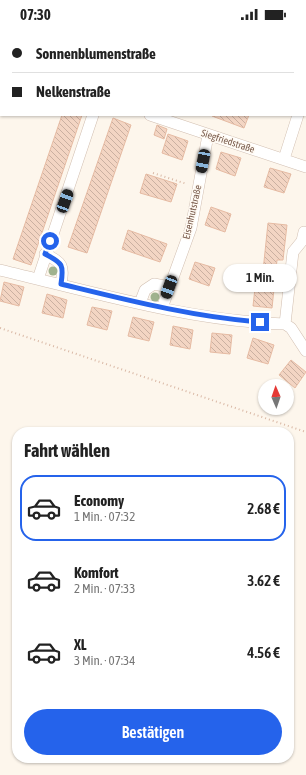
<!DOCTYPE html>
<html lang="de">
<meta charset="utf-8">
<style>
:root{--surface:#fff;--page:#f6f6f6;--text:#222;--muted:#767676;--line:#e0e0e0;--accent:#2563eb}
body{margin:0;font-family:"Asap Condensed",sans-serif;background:var(--page);color:var(--text);height:100vh;display:flex;flex-direction:column;font-size:15px;white-space:nowrap}
*{box-sizing:border-box;margin:0}
p{font-size:13px;color:var(--muted)}
.icon{flex:none;width:22px;height:22px;fill:none;stroke:currentColor;stroke-width:2;stroke-linecap:round;stroke-linejoin:round}
.map{position:relative;flex:1;overflow:hidden}
.sheet{position:absolute;left:12px;top:399px;width:282px;height:336px;display:flex;flex-direction:column;background:var(--surface);border-radius:16px;box-shadow:0 1px 3px #0004}
.sheet>*{flex:none}
.hud{position:absolute;left:0px;top:0px;width:306px;height:88px;box-shadow:0 1px 3px #0004;display:grid;align-content:center;height:88px;padding:0 12px;background:var(--surface)}
.needle{width:26px;rotate:358deg}
.buttons{position:absolute;left:258px;top:351px;display:grid;gap:8px}
.buttons a{display:grid;place-items:center;width:36px;height:36px;border-radius:50%;background:var(--surface);box-shadow:0 1px 3px #0004;font-size:20px}
.end{position:absolute;width:18px;height:18px;margin:-9px;border:5px solid #2563eb;background:#fff;box-shadow:0 0 0 2px #fff}
.from{border-radius:50%}
.bubble{position:absolute;height:28px;border-radius:14px;background:var(--surface);box-shadow:0 1px 3px #0004;font-size:13px;font-weight:600;line-height:28px;text-align:center}
.car{position:absolute;width:12px;height:24px;margin:-12px -6px;border-radius:5px;box-shadow:0 0 3px 1px #0007;background:linear-gradient(#222 24%,#8ab4d8 0 40%,#222 0 76%,#8ab4d8 0 86%,#222 0)}
.hud b{display:flex;align-items:center;gap:14px;height:38px;font-size:15px}
.hud b+b{border-top:1px solid var(--line)}
.hud i{width:10px;height:10px;background:var(--text)}
ul{padding:0;list-style:none}
li{display:flex;align-items:center;gap:12px;height:66px;margin:0 8px 6px;padding:0 4px;border:2px solid transparent;border-radius:16px}
li div{flex:1}
li b{display:block;font-size:15px}
li em{font-style:normal;font-weight:600}
li.current{border-color:var(--accent)}
li>.icon{width:36px;height:36px;stroke-width:1.5}
h2{padding:0 12px;font-size:18px;line-height:48px}
.action{display:flex;gap:8px;margin-top:auto;padding:8px 12px}
.action a{flex:1;height:46px;border-radius:24px;background:var(--accent);color:#fff;font-size:16px;font-weight:600;line-height:46px;text-align:center}
.status{display:flex;justify-content:space-between;align-items:center;height:28px;padding:0 20px;background:var(--surface);direction:ltr}
.status svg{height:11px;fill:currentColor}
.map>svg:first-child{display:block}
</style>
<div class="status"><b>07:30</b><svg viewBox="0 0 49 12"><path d="M0 12V9h3v3zM5 12V6h3v6zM10 12V3h3v9zM15 12V0h3v12zM26 1h20v11H26zM47 4h2v5h-2z"/></svg></div>
<div class="map">
<svg width="306" height="747" viewBox="0 0 306 747">
<defs>
<pattern id="building-back-hatch" width="6" height="6" patternUnits="userSpaceOnUse"><rect width="6" height="6" fill="#f3d5c3"/><path d="M-1 5l2 2M0 0l6 6M5-1l2 2" fill="none" stroke="#cab0a1"/></pattern>
</defs>
<rect width="100%" height="100%" fill="#fdf6ec"/>
<path fill="url(#building-back-hatch)" stroke="#e6bba3" d="M62,87H82L31,237L13,231Z
M212,87H249L244,100L212,88Z
M113,90L131,97L87,225L68,219Z
M157,97L167,101L164,111L154,107Z
M168,106L188,113L182,132L162,125Z
M221,124L241,130L235,148L216,141Z
M270,140L291,146L284,165L264,159Z
M146,146L177,156L171,174L140,165Z
M211,179L231,186L225,204L205,197Z
M268,195L287,197L283,232H277L272,280L253,278L257,242L263,243Z
M128,202L167,216L160,234L122,221Z
M195,234L215,240L209,258L189,251Z
M4,254L24,259L19,278L0,273Z
M47,266L67,272L63,290L42,285Z
M92,279L112,283L107,302L87,297Z
M133,289L154,294L149,313L128,308Z
M173,298L193,302L190,321L170,317Z
M212,305L232,307L230,326L210,324Z
M253,310L274,317L268,336L247,330Z
M291,332L306,344L295,360L279,347Z"/>
<g fill="none" stroke-linecap="round" stroke-linejoin="round">
<g stroke="#d1beb0" stroke-width="12">
<path id="minor" d="M64,1L65,0
M0,38H1
M305,66L306,63
M150,87L306,139
M284,131L298,87
M45,226C63,235 64,237 61,257
M0,242C93,264 190,293 285,296L291,300L306,323
M38,251L93,87
M140,275L145,262L154,256L169,259
M162,280L191,200L208,107
M285,296L293,224L302,213L304,204"/>
</g>
<path stroke="#d9b8a5" stroke-width="2" stroke-dasharray="1 3" stroke-linecap="butt" d="M153,145L187,156
M0,300L306,404"/>
<use href="#minor" stroke="#fff" stroke-width="11"/>
</g>
<g fill="#a0b28e">
<circle cx="53" cy="243" r="4.5"/>
<circle cx="155" cy="269" r="4.5"/>
</g>
<g fill="none" stroke-linecap="round" stroke-linejoin="round">
<path stroke="#2563eb" stroke-width="5" d="M50,213L45,226C63,235 64,237 61,256C127,272 193,289 260,294"/>
</g>
<g text-anchor="middle" dominant-baseline="central" stroke-width="3" stroke-linejoin="round" paint-order="stroke">
<g font-size="10" fill="#7a5c4d" stroke="#fffaf3">
<text transform="translate(228 113) rotate(18)">Siegfriedstraße</text>
<text transform="translate(192 184) rotate(-77)">Eisenhutstraße</text>
</g>
</g>
</svg>
<div class="buttons">
<a><svg class="needle" viewBox="-14 -14 28 28"><path d="M0-13l5 13h-10z" fill="#e53935"/><path d="M0 13l5-13h-10z" fill="#767676"/></svg></a>
</div>
<i class="end from" style="left:50px;top:213px"></i>
<i class="end" style="left:260px;top:294px"></i>
<div class="bubble" style="left:223px;top:236px;width:74px">1 Min.</div>
<i class="car" style="left:203px;top:133px;rotate:191deg"></i>
<i class="car" style="left:65px;top:173px;rotate:20deg"></i>
<i class="car" style="left:169px;top:259px;rotate:200deg"></i>
<div class="hud">
<b><i class="from"></i>Sonnenblumenstraße</b>
<b><i></i>Nelkenstraße</b>
</div>
<section class="sheet">
<h2>Fahrt wählen</h2>
<ul>
<li class="current"><svg class="icon" aria-label="car" viewBox="0 0 24 24"><path d="M5 17H2v-5l4-1 3-4h7l3 4 3 1v5h-3M9 17h6M6 11h13"/><circle cx="7" cy="17" r="2"/><circle cx="17" cy="17" r="2"/></svg><div><b>Economy</b><p>1 Min. · 07:32</p></div><em>2.68 €</em></li>
<li><svg class="icon" aria-label="car" viewBox="0 0 24 24"><path d="M5 17H2v-5l4-1 3-4h7l3 4 3 1v5h-3M9 17h6M6 11h13"/><circle cx="7" cy="17" r="2"/><circle cx="17" cy="17" r="2"/></svg><div><b>Komfort</b><p>2 Min. · 07:33</p></div><em>3.62 €</em></li>
<li><svg class="icon" aria-label="car" viewBox="0 0 24 24"><path d="M5 17H2v-5l4-1 3-4h7l3 4 3 1v5h-3M9 17h6M6 11h13"/><circle cx="7" cy="17" r="2"/><circle cx="17" cy="17" r="2"/></svg><div><b>XL</b><p>3 Min. · 07:34</p></div><em>4.56 €</em></li>
</ul>
<div class="action"><a>Bestätigen</a></div>
</section>
</div>
